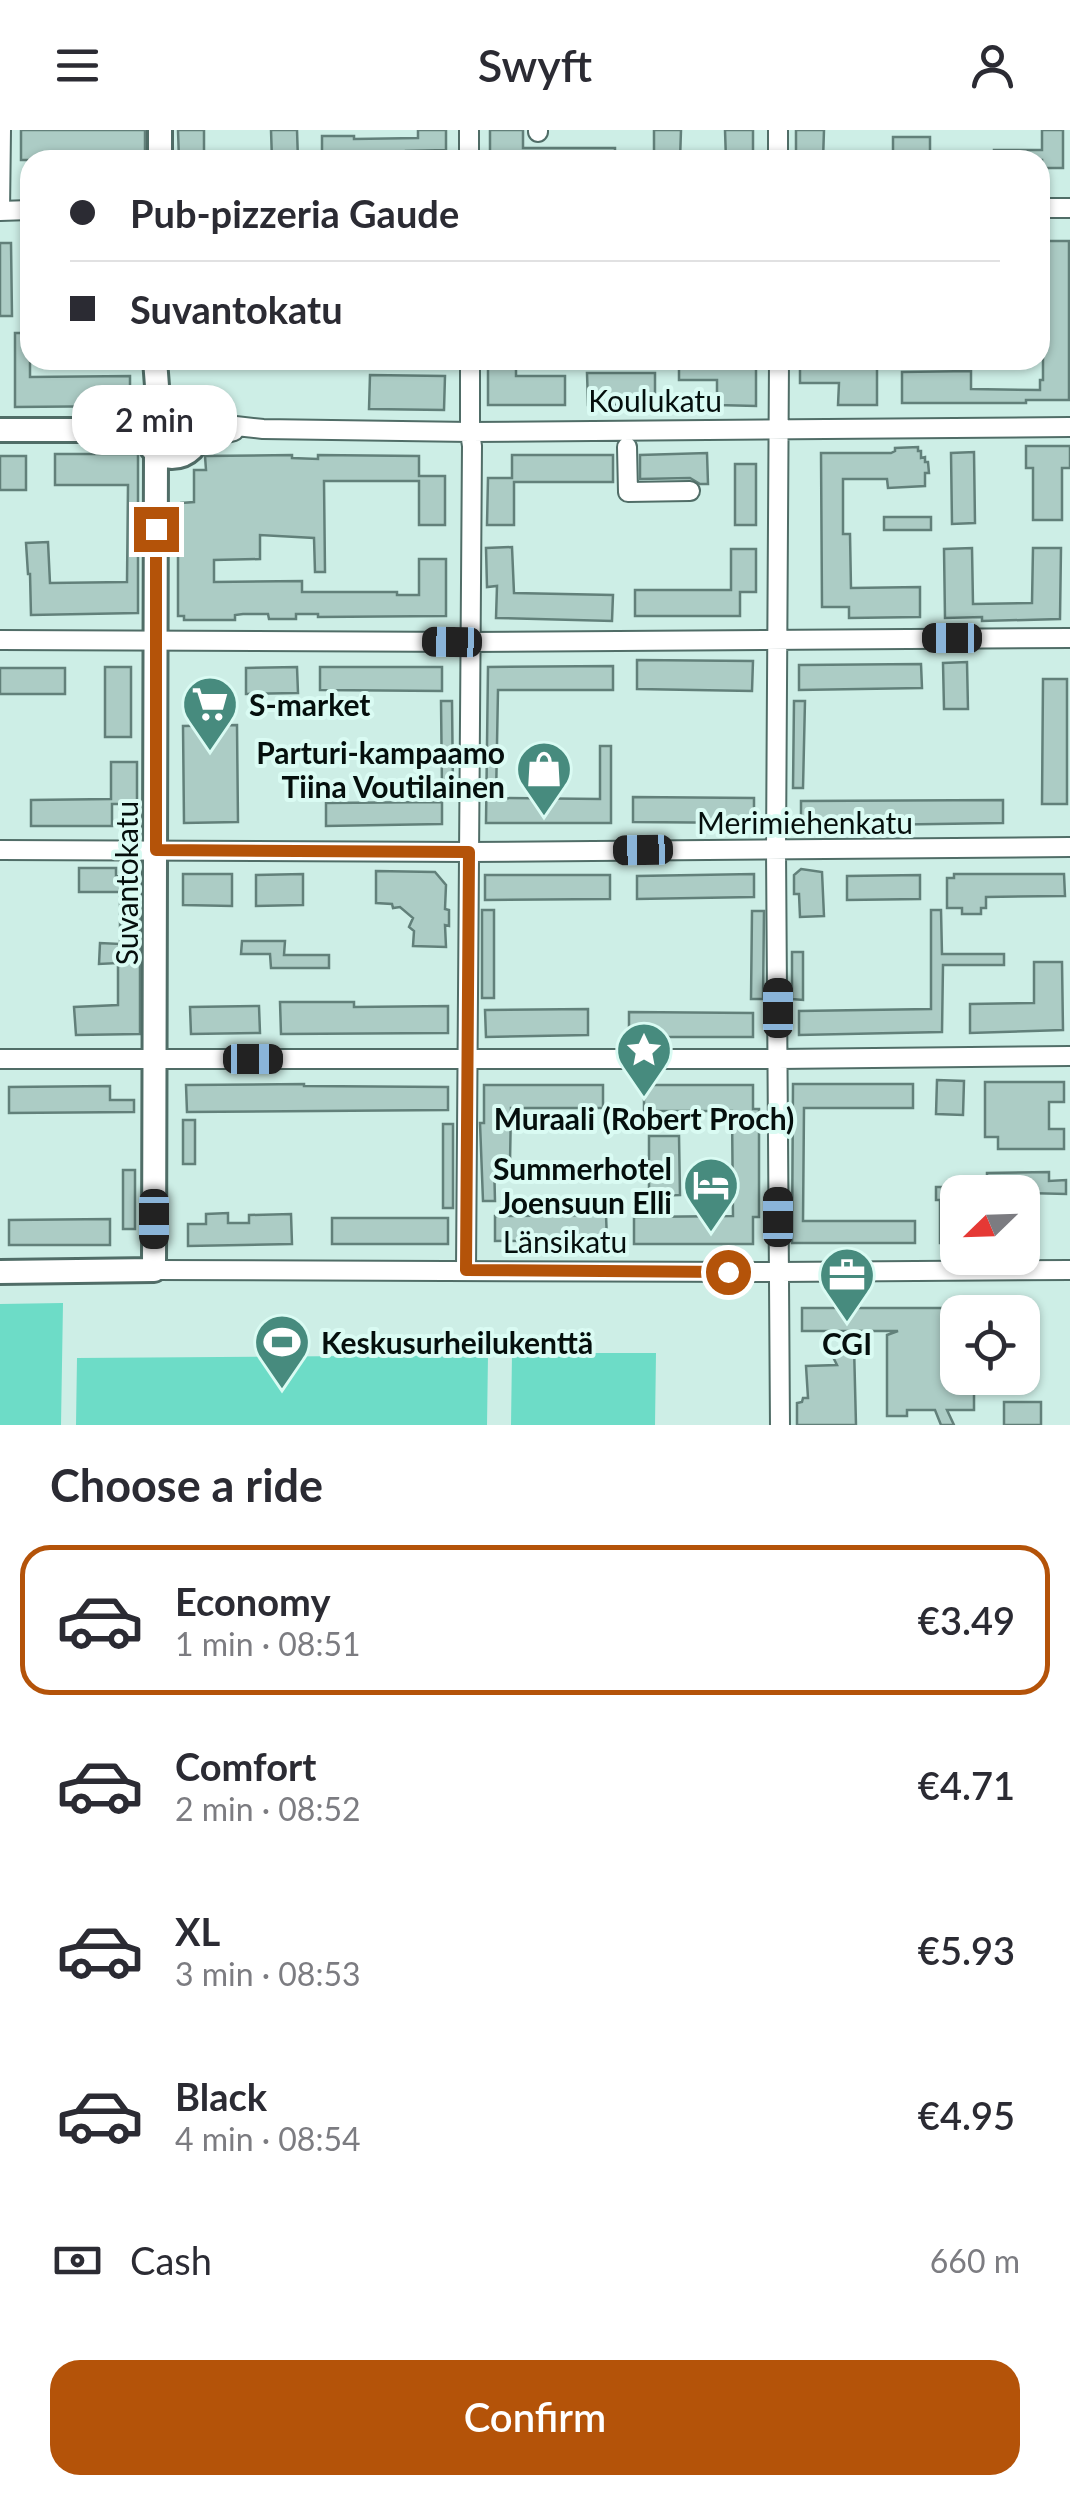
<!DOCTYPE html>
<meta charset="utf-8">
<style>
:root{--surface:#fff;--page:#f7f7f7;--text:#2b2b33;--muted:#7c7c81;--line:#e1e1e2;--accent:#b45309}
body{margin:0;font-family:Lato,sans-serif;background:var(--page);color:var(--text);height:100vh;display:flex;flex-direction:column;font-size:38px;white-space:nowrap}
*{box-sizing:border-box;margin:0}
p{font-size:32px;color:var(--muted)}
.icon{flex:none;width:55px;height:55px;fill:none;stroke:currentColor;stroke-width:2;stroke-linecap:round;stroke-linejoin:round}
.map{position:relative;height:1295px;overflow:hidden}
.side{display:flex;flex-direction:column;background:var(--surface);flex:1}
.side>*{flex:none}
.top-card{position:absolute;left:20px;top:20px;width:1030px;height:220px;border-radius:30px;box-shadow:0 2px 8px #0004;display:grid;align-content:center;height:220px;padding:0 50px;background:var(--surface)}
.needle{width:65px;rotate:247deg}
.buttons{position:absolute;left:940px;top:1045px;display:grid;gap:20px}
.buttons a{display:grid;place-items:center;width:100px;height:100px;border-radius:20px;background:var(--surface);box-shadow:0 2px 8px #0004;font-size:50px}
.end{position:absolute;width:45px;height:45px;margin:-22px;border:12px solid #b45309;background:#fff;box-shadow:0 0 0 5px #fff}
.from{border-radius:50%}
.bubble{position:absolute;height:70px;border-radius:30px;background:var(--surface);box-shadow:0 2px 8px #0004;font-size:32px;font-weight:600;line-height:70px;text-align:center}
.car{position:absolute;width:30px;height:60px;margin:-30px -15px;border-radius:12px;box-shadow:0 0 8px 2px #0007;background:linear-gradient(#222 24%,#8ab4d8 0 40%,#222 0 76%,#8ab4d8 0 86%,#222 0)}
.top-card b{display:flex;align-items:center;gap:35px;height:95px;font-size:38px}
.top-card b+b{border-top:2px solid var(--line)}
.top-card i{width:25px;height:25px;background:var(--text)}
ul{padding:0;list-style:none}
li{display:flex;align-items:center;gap:30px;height:150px;margin:0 20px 15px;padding:0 30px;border:5px solid transparent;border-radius:30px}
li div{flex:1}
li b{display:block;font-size:38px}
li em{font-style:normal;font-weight:600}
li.on{border-color:var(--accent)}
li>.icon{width:90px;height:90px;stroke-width:1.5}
h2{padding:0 50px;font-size:45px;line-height:120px}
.pay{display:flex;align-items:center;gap:25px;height:110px;padding:0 50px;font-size:38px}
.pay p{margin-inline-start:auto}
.action{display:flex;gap:20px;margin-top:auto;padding:20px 50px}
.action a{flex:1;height:115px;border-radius:30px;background:var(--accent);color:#fff;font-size:40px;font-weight:600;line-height:115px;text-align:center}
header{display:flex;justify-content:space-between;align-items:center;height:130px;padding:0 50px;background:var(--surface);font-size:45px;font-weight:600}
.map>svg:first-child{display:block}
</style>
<header><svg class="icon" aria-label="menu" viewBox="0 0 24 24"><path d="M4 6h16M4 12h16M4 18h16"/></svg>Swyft<svg class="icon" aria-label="person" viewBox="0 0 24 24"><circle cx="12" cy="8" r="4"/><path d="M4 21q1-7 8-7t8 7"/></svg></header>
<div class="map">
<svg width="1070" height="1295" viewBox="0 0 1070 1295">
<rect width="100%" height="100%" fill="#cdeee6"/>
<path fill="#6ddcc7" d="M63,1173L61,1295H0V1174Z
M512,1223H656L655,1295H511Z
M488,1225L487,1295H76L77,1228Z"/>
<path fill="#acccc5" stroke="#62807a" stroke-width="2.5" d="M21,0H145V27H139V30H21Z
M178,0H204V30H179Z
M271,0H297L298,30H272Z
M418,0H446V20L406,21V30H322V6H354V9L418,8Z
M490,0H523V18H615V30H490Z
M654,0H681L680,30H654Z
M725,0H753V30H726Z
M796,0H824L823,30H796Z
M1042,0H1063V38H1042V30H994V20H1042Z
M893,7H930V30H893Z
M1040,111H1069V270H1026V273H902V242L971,241V259L1040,260V250H1043V135H1040Z
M0,113H11L12,186H0Z
M15,203H30V247L130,246V276L15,277Z
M488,230H516V246H565V275H488Z
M679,230H718V236H756V276L717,275V250H679Z
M800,230H840V235H877V275H838L839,253H800Z
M587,243H655V275H588Z
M370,245L445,246L444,280L369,279Z
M1026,316H1070V338H1062V390H1033V338H1026Z
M918,317V321H921V328L925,327V332H928L929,343H925V356L888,358L887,349H843V404H850L851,458L920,457V487L849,488V477H822L821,323H891L895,321V318Z
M974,322L975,393L952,394L951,323Z
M707,323L708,354H700L690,348L640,349V325Z
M55,324H138V483L31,485L30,444H28L26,413L48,412L50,453L127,452L128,355H55Z
M292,325V328L318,329V325L419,326V346H445V395H419V351H324L325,442H315L314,408L260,405V429L214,430V452L302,451V462H397V465H419V429H446V486L318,487V484H296V489H269L268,484H243L235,485V490H184V486H178V389L181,373L194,372V340H206L205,326Z
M512,325H613V352H514V395H487L488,348H512Z
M0,326H26V360H0Z
M735,334H756V395H735Z
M884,387H931V400H884Z
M512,417L514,463L613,465L612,491L496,488L497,456L487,457L486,418Z
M972,418L973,474L1032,473L1033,418H1061L1060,489L982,491V487L945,488L944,419Z
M731,419H756V462H740V486H635V460H731Z
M637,530L753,531L752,561L637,559Z
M967,532L968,579H944L943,533Z
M921,534L922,558L799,560V535Z
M613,536V560H498L496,668L600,669V616H611V693H486L488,537Z
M105,537H131V607H105Z
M297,537L298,563L246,564V538Z
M320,537H442V561L320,560Z
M0,538H65V564H0Z
M1043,549H1067V674H1042Z
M441,571H452L453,659H442Z
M794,571H805L803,658H793Z
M237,595L238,692L184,693L183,596Z
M111,632H137V674H112V696H31V670L111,669Z
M633,667L754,668V693L633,692Z
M1003,670V693L801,696V671Z
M442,672V694L326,696V673Z
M79,738H116V746L140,747V904L76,905L74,877L118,875V833L99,834L100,813L120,814V762H79Z
M801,739L822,742L824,786L800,787L799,764H794V745Z
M376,741L435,742L446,755L445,779L449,780V796L445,795L446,817L413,816L414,801L409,797L413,788L400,777L393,778L392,774L376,773Z
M183,744H232V776L183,775Z
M303,744V775L256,776V745Z
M754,744V767L637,769V746Z
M954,744H1064L1065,766L986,767V778H981V784H962V778H947V748H954Z
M485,745H610V769L485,770Z
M920,745V769L847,770V746Z
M482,780H494V868H482Z
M931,780H941L942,824H1004V835H943L942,902L799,905V881L931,879Z
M752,781H764L763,869H751Z
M242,811H285L284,825H329V838H271L270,824H241Z
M792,822H803V870L792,869Z
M1034,832H1062L1063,900L970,903V874L1034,873Z
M280,872H354V877L448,876V903L281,904Z
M259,876L260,903L191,904L190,877Z
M588,879V905L486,907L485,880Z
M629,882L753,883V907H629Z
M937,950L964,951L963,985L936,984Z
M985,952H1064V972H1049V999H1064V1019H998V1007H985Z
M304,954V956L448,957V980L187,982L186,955Z
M793,954H913V978H804L803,1091H915V1113H792Z
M484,955H603V978H511L510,1032L494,1031L495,1071H483L480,993H484Z
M644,955H753V979H759V1087H753V1114H634V1087L733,1086L732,981H644Z
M110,956V970H134V982L9,983V957Z
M183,990H195V1034H183Z
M443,994H453V1078H443Z
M649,1006H679L680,1065L649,1066Z
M123,1040H135V1099H123Z
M1049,1042V1051L1066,1050V1064L987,1062V1043Z
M936,1057H955L958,1113H940V1070H936Z
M228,1083V1093H249V1085L291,1084L292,1114L188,1116V1094H206V1084Z
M606,1085L607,1110L495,1111V1086Z
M332,1088H448V1114H332Z
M110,1089V1115H9V1090Z
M802,1178H958V1248H974V1280H947L954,1295H941L935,1280H907V1286H887V1205L898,1201H802Z
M854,1216L856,1295H797V1273L802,1272L803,1268H808L806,1236L837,1235L831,1223Z
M1004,1272H1041V1295H1004Z"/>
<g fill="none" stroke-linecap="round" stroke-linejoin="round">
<g stroke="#506d67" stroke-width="22">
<path id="minor" d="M469,0V30
M538,0V2
M778,0V30
M1040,78H1070
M0,81L1,0
M0,81L30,80
M779,230L776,719L780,1295
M195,284L218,294L263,299L470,302L1070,297
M196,311L234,301
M627,317L628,362L690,361
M0,510L471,512L1070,508
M0,720L469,722L1070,717
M0,929H778L1070,926
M154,1140L779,1142L1070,1140
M466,1140L472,316L470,302V230"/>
</g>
<g stroke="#506d67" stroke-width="28">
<path id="major" d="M160,30V0
M144 299a28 28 0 1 1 56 0a28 28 0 1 1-56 0Z
M155,277L157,256L155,230
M0,300H79L145,291
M0,1142L154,1140L156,322"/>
</g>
<use href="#minor" stroke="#fff" stroke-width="18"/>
<use href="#major" stroke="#fff" stroke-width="22"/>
</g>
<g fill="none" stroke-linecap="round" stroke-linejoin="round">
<path stroke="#b45309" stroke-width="12" d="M156,399V720L469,722L466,1140L728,1142"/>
</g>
<defs>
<g id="supermarket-pin" transform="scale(2.875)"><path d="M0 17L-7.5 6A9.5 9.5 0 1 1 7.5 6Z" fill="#478b7e" stroke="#dafbf3"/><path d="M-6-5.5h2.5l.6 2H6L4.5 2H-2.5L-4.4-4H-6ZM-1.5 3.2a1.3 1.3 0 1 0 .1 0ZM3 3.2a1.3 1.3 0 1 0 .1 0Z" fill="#fff"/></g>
<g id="shop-pin" transform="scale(2.875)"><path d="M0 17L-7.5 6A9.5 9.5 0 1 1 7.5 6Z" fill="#478b7e" stroke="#dafbf3"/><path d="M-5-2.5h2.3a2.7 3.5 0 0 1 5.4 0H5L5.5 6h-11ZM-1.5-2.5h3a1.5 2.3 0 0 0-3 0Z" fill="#fff"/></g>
<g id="sight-pin" transform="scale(2.875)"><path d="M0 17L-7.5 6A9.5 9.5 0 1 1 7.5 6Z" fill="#478b7e" stroke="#dafbf3"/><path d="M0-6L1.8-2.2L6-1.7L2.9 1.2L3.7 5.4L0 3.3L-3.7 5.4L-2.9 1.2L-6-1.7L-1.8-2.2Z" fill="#fff"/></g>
<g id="hotel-pin" transform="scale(2.875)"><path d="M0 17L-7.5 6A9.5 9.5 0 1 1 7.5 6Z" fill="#478b7e" stroke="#dafbf3"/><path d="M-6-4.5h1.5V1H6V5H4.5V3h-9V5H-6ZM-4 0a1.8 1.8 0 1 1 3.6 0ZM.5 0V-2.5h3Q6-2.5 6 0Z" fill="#fff"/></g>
<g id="office-pin" transform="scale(2.875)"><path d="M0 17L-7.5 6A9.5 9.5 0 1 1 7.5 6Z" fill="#478b7e" stroke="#dafbf3"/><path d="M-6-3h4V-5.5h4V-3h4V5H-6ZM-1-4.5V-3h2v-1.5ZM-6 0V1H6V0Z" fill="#fff"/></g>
<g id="stadium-pin" transform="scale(2.875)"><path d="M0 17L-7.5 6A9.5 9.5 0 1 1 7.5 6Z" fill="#478b7e" stroke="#dafbf3"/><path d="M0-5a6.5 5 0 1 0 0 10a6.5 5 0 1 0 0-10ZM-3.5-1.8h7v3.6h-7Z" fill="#fff"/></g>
</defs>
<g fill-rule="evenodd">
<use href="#supermarket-pin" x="210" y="574"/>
<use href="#shop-pin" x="544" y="639"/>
<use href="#sight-pin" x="644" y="920"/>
<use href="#hotel-pin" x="711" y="1055"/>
<use href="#office-pin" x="847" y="1145"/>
<use href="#stadium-pin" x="282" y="1212"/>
</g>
<g text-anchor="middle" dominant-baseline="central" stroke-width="8" stroke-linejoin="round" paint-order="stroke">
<g font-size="30" fill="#050f0d" stroke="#dafbf3">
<text x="655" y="270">Koulukatu</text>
<text x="805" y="692">Merimiehenkatu</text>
<text transform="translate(126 753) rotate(-90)">Suvantokatu</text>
<text x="565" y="1111">Länsikatu</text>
</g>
<g font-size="30" font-weight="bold" fill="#050f0d" stroke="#dafbf3" text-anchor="start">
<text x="249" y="574">S-market</text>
<text x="505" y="622" text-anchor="end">Parturi-kampaamo<tspan x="505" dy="34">Tiina Voutilainen</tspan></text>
<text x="644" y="988" text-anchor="middle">Muraali (Robert Proch)</text>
<text x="672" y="1038" text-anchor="end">Summerhotel<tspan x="672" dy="34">Joensuun Elli</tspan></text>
<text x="321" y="1212">Keskusurheilukenttä</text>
<text x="847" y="1213" text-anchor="middle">CGI</text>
</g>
</g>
</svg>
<div class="buttons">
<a><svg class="needle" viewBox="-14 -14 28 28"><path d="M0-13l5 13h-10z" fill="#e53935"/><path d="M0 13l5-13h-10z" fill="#7c7c81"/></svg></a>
<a><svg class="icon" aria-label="locate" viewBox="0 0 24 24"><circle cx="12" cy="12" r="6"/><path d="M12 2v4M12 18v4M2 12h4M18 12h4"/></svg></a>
</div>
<i class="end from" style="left:728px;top:1142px"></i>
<i class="end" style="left:156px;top:399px"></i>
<div class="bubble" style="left:72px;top:255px;width:165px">2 min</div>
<i class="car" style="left:952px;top:508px;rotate:270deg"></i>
<i class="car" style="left:452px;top:512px;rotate:271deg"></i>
<i class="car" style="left:643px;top:720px;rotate:269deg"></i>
<i class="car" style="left:778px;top:878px;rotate:0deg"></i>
<i class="car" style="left:253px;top:929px;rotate:90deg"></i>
<i class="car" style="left:778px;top:1087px;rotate:0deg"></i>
<i class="car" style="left:154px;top:1089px;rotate:180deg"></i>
<div class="top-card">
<b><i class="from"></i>Pub-pizzeria Gaude</b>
<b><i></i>Suvantokatu</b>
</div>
</div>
<section class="side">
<h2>Choose a ride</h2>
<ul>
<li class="on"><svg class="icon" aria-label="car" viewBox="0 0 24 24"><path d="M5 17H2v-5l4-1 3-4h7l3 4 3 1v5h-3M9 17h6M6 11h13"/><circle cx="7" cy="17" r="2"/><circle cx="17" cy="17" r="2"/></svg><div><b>Economy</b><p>1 min · 08:51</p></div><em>€3.49</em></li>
<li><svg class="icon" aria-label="car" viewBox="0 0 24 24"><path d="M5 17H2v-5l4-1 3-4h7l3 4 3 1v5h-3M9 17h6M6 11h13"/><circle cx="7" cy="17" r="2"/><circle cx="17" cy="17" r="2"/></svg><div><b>Comfort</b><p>2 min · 08:52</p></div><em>€4.71</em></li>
<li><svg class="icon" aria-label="car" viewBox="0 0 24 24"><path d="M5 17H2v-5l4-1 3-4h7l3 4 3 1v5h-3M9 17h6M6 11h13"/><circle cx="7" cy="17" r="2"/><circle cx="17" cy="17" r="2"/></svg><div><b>XL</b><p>3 min · 08:53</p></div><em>€5.93</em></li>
<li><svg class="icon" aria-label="car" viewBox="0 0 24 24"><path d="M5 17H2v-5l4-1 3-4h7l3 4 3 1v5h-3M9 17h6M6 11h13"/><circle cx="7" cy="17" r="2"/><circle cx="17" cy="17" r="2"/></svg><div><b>Black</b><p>4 min · 08:54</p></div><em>€4.95</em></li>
</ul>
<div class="pay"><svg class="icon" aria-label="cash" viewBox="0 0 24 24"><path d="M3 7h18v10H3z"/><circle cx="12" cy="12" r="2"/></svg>Cash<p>660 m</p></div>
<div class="action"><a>Confirm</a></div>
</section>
